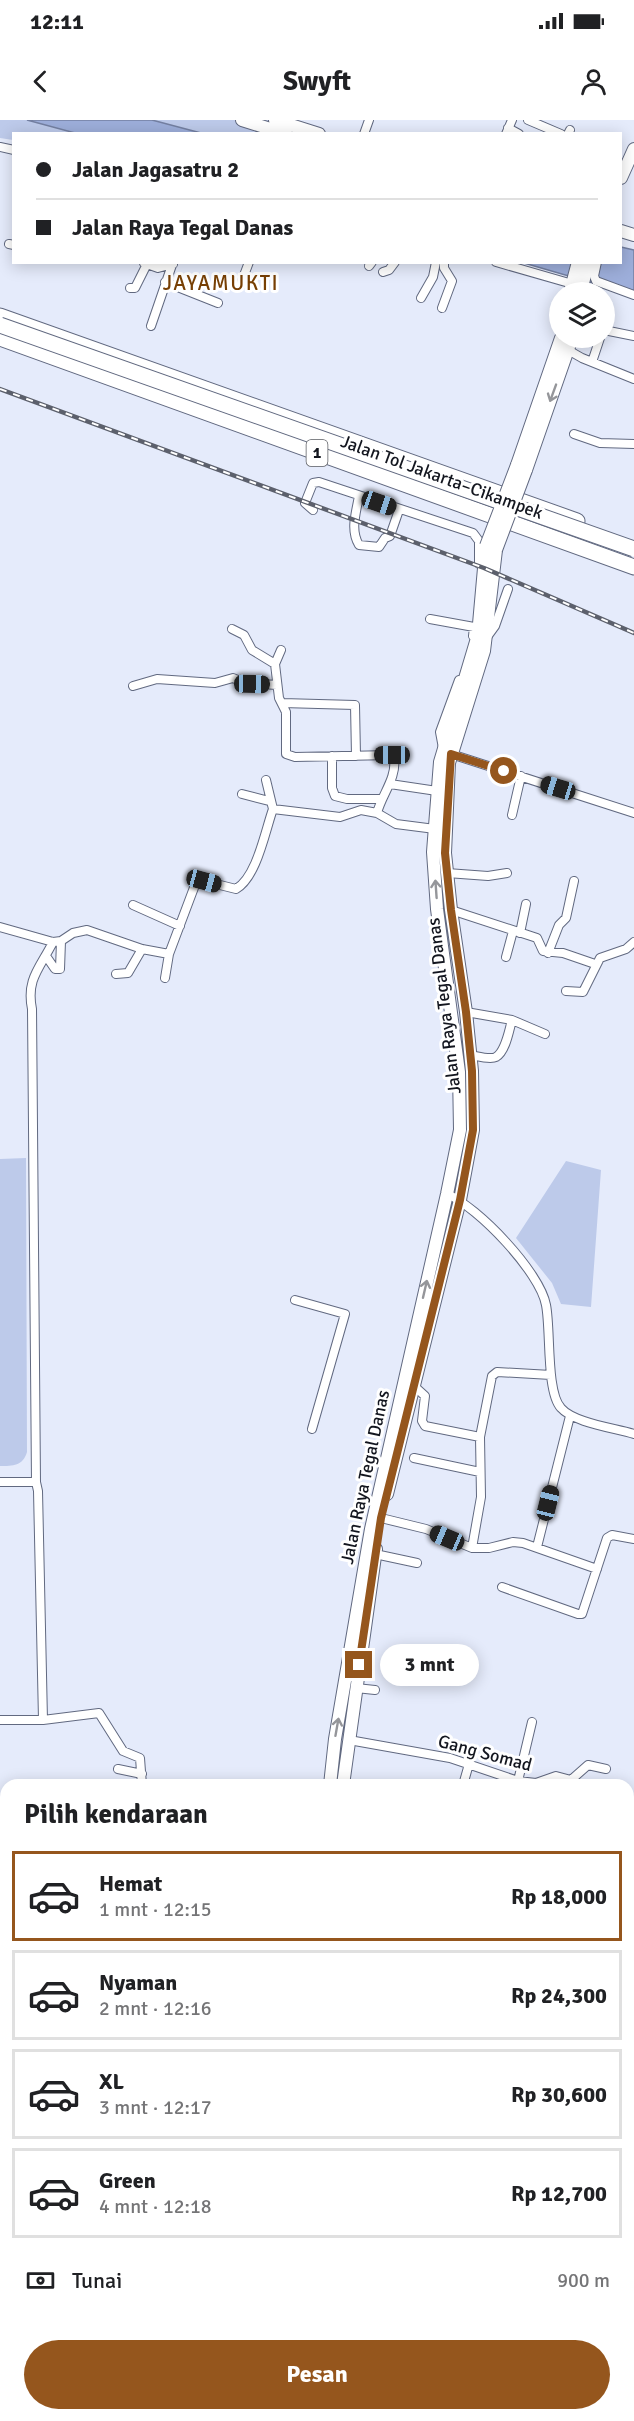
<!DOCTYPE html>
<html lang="id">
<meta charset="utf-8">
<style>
:root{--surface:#fff;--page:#f2f2f2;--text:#202124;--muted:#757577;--line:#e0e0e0;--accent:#95561d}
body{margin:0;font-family:Signika,sans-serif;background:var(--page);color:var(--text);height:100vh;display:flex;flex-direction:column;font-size:22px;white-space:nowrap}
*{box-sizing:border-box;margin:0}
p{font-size:20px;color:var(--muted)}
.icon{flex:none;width:33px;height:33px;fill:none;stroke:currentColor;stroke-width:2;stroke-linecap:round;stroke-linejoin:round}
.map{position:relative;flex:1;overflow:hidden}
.details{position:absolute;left:0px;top:1659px;width:634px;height:642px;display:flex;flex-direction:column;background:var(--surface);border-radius:18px 18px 0 0;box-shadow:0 3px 15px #0003}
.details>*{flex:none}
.guide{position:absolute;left:12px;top:12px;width:610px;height:132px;border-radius:0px;box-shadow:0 3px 15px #0003;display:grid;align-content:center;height:132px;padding:0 24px;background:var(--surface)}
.fabs{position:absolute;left:549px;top:162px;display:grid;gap:12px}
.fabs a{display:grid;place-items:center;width:66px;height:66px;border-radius:50%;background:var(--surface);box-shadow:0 3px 15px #0003;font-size:30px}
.end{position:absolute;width:27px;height:27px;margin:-14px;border:8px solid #95561d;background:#fff;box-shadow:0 0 0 3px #fff}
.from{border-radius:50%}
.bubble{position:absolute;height:42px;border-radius:21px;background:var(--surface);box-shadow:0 3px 15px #0003;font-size:20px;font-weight:800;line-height:42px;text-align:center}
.car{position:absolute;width:18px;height:36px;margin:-18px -9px;border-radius:8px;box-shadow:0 0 4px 2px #0007;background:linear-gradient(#222 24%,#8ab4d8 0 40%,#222 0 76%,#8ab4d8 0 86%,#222 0)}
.guide b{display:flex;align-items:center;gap:21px;height:57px;font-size:22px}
.guide b+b{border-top:2px solid var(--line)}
.guide i{width:15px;height:15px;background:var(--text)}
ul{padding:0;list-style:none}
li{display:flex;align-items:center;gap:18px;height:90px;margin:0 12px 9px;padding:0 12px;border:3px solid var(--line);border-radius:0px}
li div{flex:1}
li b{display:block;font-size:22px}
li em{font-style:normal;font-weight:800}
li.selected{border-color:var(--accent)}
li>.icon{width:54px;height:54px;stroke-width:1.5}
h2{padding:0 24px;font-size:27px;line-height:72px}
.pay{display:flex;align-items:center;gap:15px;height:66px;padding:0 24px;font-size:22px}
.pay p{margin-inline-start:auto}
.cta{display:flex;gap:12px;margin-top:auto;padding:12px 24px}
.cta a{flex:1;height:69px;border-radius:36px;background:var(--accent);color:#fff;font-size:24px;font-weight:800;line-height:69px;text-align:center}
.status{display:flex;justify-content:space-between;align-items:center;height:42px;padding:0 30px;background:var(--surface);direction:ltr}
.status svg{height:16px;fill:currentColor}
header{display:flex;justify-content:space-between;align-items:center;height:78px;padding:0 24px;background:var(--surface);font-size:27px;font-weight:800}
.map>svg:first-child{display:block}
</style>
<div class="status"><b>12:11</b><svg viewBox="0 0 49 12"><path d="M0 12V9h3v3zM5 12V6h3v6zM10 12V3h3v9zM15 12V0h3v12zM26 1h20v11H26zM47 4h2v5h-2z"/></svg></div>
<header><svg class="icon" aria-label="back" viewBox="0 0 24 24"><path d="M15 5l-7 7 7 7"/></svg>Swyft<svg class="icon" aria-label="person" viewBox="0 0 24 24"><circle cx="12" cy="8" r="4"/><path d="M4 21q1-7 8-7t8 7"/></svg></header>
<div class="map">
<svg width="634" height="2301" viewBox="0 0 634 2301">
<rect width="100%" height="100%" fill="#e5ebfb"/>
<path fill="#bdcaea" d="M0,0H27L74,13L14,14L13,20L0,18Z
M152,0H275L319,13H201Z
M26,1038L27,1332C23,1346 13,1346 0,1346V1039Z
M566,1041L601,1050L591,1187L561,1184L552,1163L516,1118Z"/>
<path fill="#9daeda" stroke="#7480a2" stroke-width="1.5" d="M27,0H152L201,13H75Z
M621,127L634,130V175L524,143L621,142Z
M634,1693V1796L628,1792L629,1698Z"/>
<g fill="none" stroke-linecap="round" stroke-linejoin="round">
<g stroke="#616980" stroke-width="10">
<path id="street" d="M528,0L561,14
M508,8L519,14
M364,14L369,0
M506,14L512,0
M568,14L570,10
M0,27L14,30
M9,124L14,125
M496,142L576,165
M597,142L594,156L596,161L634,175
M144,143L158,148L173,144
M369,146L372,142
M383,152L389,150L395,142
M165,162L218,183
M240,166L249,142
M130,168H135L147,144
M421,178L433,157L436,142
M442,188L452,161L444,148V142
M151,206L173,142
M604,210L634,216
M568,230L582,238L634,259
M592,242L600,218
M574,314L600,323L634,324
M359,376C356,393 350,410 359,425L379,427L385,418L390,416L399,390
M313,390L305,383L313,363L319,362L473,413L479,421V444
M430,499L474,507L473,516
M232,509L244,515L252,530L275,544L279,578L286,592V634L295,637L391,635L394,638C397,658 382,674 377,693
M487,517L495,506L508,469
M275,544L281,530
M133,566L157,559L215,563L233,558L245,563L277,565
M282,583L355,585L356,636
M443,628L440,612L459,560
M451,634L634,693
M332,636V668L335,676L347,679H381
M266,660L273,689
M390,664L437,671
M242,674L269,681
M512,695L521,656
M447,753L488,756L507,753
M133,785L180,806
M451,790L537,818L543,831L563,833L595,844
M0,807L53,822L61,821L73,813L87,810L142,829L169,834L195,765L199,761H204L236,769C257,757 265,711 273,689L340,697L361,690L377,693L396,704L435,709
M520,813L526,784
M548,833L559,805L566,798L574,761
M46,836L55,849H60L61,821
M506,837L513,811
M116,854L128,853L142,829
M165,858L169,834
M566,871L583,872L600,838L626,829L634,822
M466,892L512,900L545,914
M470,935C477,936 490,940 496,937C506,931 509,910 512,900
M447,1074C478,1087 540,1152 546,1185C551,1210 546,1272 561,1288C574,1303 615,1308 634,1314
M295,1180L345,1194L312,1309
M414,1266L425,1276L422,1301L425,1306L480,1317
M414,1338L480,1352
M0,1362H36L38,1371L43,1600H0
M36,1362L32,889C26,859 40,848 53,822
M381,1398L426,1409L472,1428H489L513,1422L523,1423L597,1449
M537,1427L570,1296
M472,1428L481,1377L480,1317L492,1256L497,1252L551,1255
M375,1434L417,1443
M502,1467L578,1494H582L607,1418L612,1415L634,1419
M356,1568L375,1570
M43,1600L99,1593L123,1631L140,1638L142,1665
M349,1620L450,1638L518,1661L536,1663L556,1656L571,1660L588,1645L606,1649
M118,1649L142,1654
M518,1661L532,1602
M463,1665L469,1644
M628,2041H634
M369,2295L371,2301"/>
</g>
<g stroke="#616980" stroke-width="14">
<path id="secondary" d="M242,0L286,14
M275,0L319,14
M621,58L634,29
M621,111L634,115
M570,172L578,142
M581,172L588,142
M517,345L561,218
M526,350L572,218
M387,1374L460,1080L473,1010L472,951L466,892L451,790L445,733L449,643L484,531L496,430
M330,1665L335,1619L371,1409L447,1074L460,1010L459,952L437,789L433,732L440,642L478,515L486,426
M343,1665L376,1429
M628,2000L634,1999
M628,2020H634
M0,2076L6,2079
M0,2088L6,2091"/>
</g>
<g stroke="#616980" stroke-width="17">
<path id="highway" d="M0,196L577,401
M0,218L634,447"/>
</g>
<use href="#street" stroke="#fff" stroke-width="8"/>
<use href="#secondary" stroke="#fff" stroke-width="12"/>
<use href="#highway" stroke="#fff" stroke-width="15"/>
<g stroke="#5c606c" stroke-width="4.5">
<path id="rail" d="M0,269L484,448L634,513"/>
</g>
<use href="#rail" stroke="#fff" stroke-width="2" stroke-dasharray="7" stroke-linecap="butt"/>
<g stroke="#616980" stroke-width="14" stroke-linecap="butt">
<path id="secondary-bridge" d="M486,426L517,345
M496,430L526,350"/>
</g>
<g stroke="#616980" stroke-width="17" stroke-linecap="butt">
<path id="highway-bridge" d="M0,205L634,429"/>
</g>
<use href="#secondary-bridge" stroke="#fff" stroke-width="12"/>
<use href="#highway-bridge" stroke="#fff" stroke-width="15"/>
</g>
<defs><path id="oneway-shaft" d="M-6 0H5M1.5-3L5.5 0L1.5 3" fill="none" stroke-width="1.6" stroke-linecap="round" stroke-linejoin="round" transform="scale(1.5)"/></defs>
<g stroke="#95969a">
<use href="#oneway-shaft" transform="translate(553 273) rotate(110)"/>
<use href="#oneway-shaft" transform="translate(436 769) rotate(-94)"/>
<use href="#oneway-shaft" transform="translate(425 1169) rotate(-77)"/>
<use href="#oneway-shaft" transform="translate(337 1607) rotate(-80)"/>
</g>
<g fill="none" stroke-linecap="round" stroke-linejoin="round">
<path stroke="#95561d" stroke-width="8" d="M359,1545L381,1398L460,1080L473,1010L472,951L466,892L451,790L445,733L451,634L504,651"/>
</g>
<g text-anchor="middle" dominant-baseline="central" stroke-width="6" stroke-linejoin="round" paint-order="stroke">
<rect fill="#fff" stroke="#5a5c62" stroke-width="1.5" x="306.5" y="320" width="21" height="26" rx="4.5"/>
<g font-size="16" font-weight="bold" fill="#13161f">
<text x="317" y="333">1</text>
</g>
<g font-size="18" fill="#13161f" stroke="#fff">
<text transform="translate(442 357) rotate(20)">Jalan Tol Jakarta–Cikampek</text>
<text transform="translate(444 886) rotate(-97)">Jalan Raya Tegal Danas</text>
<text transform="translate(365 1357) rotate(-78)">Jalan Raya Tegal Danas</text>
<text transform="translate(485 1633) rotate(15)">Gang Somad</text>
</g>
<g font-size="21" letter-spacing="1.5" fill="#773f04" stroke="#fff">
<text x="221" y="163">JAYAMUKTI</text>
</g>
</g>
</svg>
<div class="fabs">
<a><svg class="icon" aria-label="layers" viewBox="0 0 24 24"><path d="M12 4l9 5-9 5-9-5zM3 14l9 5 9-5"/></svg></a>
</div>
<i class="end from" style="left:504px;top:651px"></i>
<i class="end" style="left:359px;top:1545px"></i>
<div class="bubble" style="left:380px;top:1524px;width:99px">3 mnt</div>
<i class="car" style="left:379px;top:383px;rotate:109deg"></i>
<i class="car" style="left:252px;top:564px;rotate:91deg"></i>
<i class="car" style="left:392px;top:635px;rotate:270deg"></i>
<i class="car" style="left:558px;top:668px;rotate:287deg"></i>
<i class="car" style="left:204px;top:761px;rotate:105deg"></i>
<i class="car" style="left:548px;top:1383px;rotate:14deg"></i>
<i class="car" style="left:447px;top:1418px;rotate:293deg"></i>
<div class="guide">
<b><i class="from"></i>Jalan Jagasatru 2</b>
<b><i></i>Jalan Raya Tegal Danas</b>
</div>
<section class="details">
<h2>Pilih kendaraan</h2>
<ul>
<li class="selected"><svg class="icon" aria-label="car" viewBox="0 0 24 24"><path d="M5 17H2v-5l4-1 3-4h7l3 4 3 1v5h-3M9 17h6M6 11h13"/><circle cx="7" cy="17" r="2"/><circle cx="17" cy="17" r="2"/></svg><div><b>Hemat</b><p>1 mnt · 12:15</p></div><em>Rp 18,000</em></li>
<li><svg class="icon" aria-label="car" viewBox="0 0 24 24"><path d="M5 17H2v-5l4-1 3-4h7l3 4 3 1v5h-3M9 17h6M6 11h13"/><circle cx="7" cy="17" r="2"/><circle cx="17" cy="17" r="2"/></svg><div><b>Nyaman</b><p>2 mnt · 12:16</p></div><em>Rp 24,300</em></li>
<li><svg class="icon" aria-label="car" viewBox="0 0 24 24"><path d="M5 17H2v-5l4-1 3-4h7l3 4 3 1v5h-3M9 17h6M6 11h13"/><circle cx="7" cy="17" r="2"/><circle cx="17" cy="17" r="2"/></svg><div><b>XL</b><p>3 mnt · 12:17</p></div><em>Rp 30,600</em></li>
<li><svg class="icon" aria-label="car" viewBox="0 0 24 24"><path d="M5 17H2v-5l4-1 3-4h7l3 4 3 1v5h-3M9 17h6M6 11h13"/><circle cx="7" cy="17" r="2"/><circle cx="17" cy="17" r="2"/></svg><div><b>Green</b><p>4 mnt · 12:18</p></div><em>Rp 12,700</em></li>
</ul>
<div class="pay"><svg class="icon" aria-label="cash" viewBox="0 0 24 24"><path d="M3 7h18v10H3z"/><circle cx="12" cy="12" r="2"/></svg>Tunai<p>900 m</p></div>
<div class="cta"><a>Pesan</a></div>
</section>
</div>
